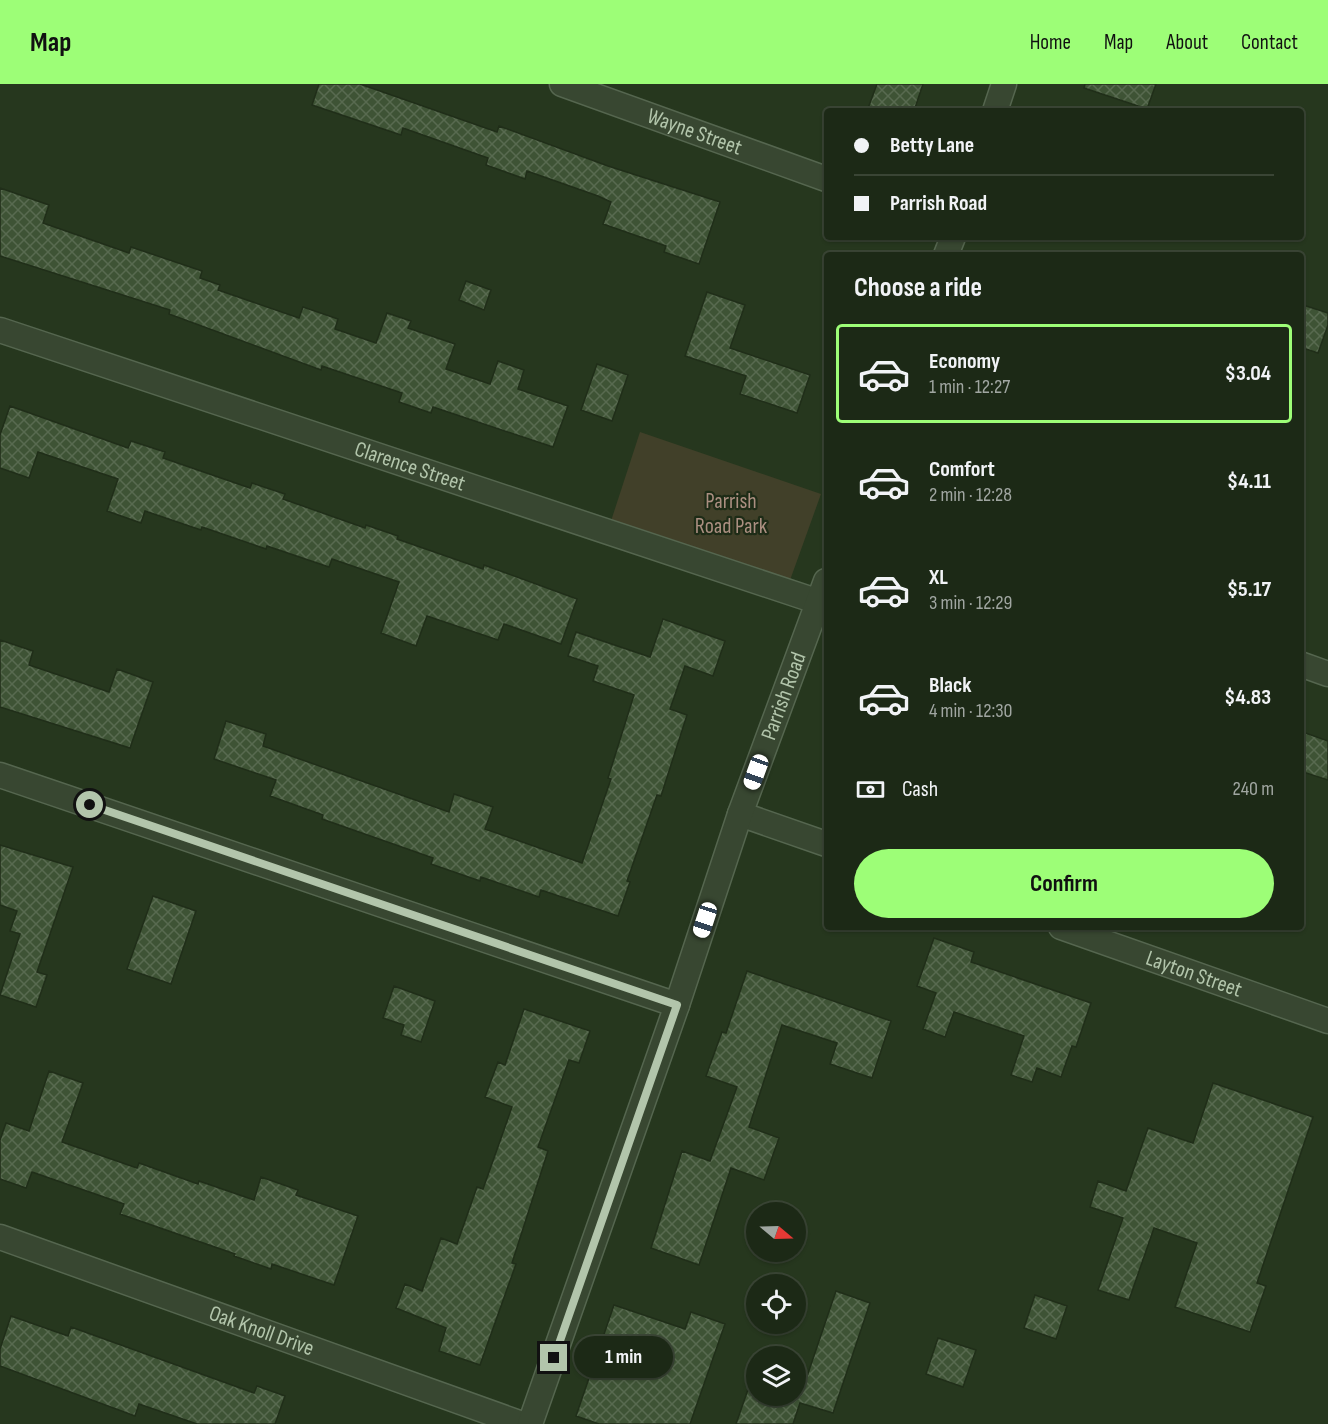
<!DOCTYPE html>
<meta charset="utf-8">
<style>
:root{--surface:#1c2916;--page:#293523;--text:#f1f3f6;--muted:#a0a6a1;--line:#3a4535;--accent:#9dfe77}
body{margin:0;font-family:"Sofia Sans Condensed",sans-serif;background:var(--page);color:var(--text);height:100vh;display:flex;flex-direction:column;font-size:22px;white-space:nowrap}
*{box-sizing:border-box;margin:0}
p{font-size:20px;color:var(--muted)}
.icon{flex:none;width:33px;height:33px;fill:none;stroke:currentColor;stroke-width:2;stroke-linecap:round;stroke-linejoin:round}
.map{position:relative;flex:1;overflow:hidden}
.sheet{position:absolute;left:824px;top:168px;width:480px;height:678px;display:flex;flex-direction:column;background:var(--surface);border-radius:6px;box-shadow:0 2px 4px #0004,0 0 0 2px var(--line)}
.sheet>*{flex:none}
.hud{position:absolute;left:824px;top:24px;width:480px;height:132px;border-radius:6px;box-shadow:0 2px 4px #0004,0 0 0 2px var(--line);display:grid;align-content:center;height:132px;padding:0 30px;background:var(--surface)}
.needle{width:39px;rotate:109deg}
.fabs{position:absolute;left:746px;top:1118px;display:grid;gap:12px}
.fabs a{display:grid;place-items:center;width:60px;height:60px;border-radius:50%;background:var(--surface);box-shadow:0 2px 4px #0004,0 0 0 2px var(--line);font-size:30px}
.end{position:absolute;width:27px;height:27px;margin:-14px;border:8px solid #b2c5ab;background:#111;box-shadow:0 0 0 3px #111}
.from{border-radius:50%}
.bubble{position:absolute;height:42px;border-radius:21px;background:var(--surface);box-shadow:0 2px 4px #0004,0 0 0 2px var(--line);font-size:20px;font-weight:700;line-height:42px;text-align:center}
.car{position:absolute;width:18px;height:36px;margin:-18px -9px;border-radius:8px;box-shadow:0 0 4px 2px #0007;background:linear-gradient(#fff 24%,#345 0 40%,#fff 0 76%,#345 0 86%,#fff 0)}
.hud b{display:flex;align-items:center;gap:21px;height:57px;font-size:22px}
.hud b+b{border-top:2px solid var(--line)}
.hud i{width:15px;height:15px;background:var(--text)}
ul{padding:0;list-style:none}
li{display:flex;align-items:center;gap:18px;height:99px;margin:0 12px 9px;padding:0 18px;border:3px solid transparent;border-radius:6px}
li div{flex:1}
li b{display:block;font-size:22px}
li em{font-style:normal;font-weight:700}
li.on{border-color:var(--accent)}
li>.icon{width:54px;height:54px;stroke-width:1.5}
h2{padding:0 30px;font-size:27px;line-height:72px}
.pay{display:flex;align-items:center;gap:15px;height:66px;padding:0 30px;font-size:22px}
.pay p{margin-inline-start:auto}
.cta{display:flex;gap:12px;margin-top:auto;padding:12px 30px}
.cta a{flex:1;height:69px;border-radius:36px;background:var(--accent);color:#111;font-size:24px;font-weight:700;line-height:69px;text-align:center}
header{display:flex;align-items:center;gap:36px;box-sizing:border-box;height:84px;padding:0 30px;background:var(--accent);color:#111}
header strong{font-size:28px}
nav{display:flex;gap:33px;margin-inline-start:auto;font-size:21px}
.map>svg:first-child{display:block}
</style>
<header>
<strong>Map</strong>
<nav><a>Home</a><a>Map</a><a>About</a><a>Contact</a></nav>
</header>
<div class="map">
<svg width="1328" height="1340" viewBox="0 0 1328 1340">
<defs>
<pattern id="building-cross-hatch" width="8" height="8" patternUnits="userSpaceOnUse" patternTransform="scale(1.5)"><rect width="8" height="8" fill="#3e5335"/><path d="M0 0l8 8M0 8l8-8" fill="none" stroke="#586a50"/></pattern>
</defs>
<rect width="100%" height="100%" fill="#26371e"/>
<path fill="#414029" d="M640,348L821,410L789,499L611,437Z"/>
<path fill="url(#building-cross-hatch)" stroke="#202e19" stroke-width="1.5" d="M319,0H360L497,48L499,42L608,82L720,118L699,180L664,168L666,162L603,140L611,118L598,112L527,87L525,95L486,81L488,74L403,44L401,51L312,21Z
M877,0H923L914,27H867Z
M1085,0H1156L1147,25L1084,4Z
M0,104L49,121L43,139L129,169L131,163L202,187L200,194L220,201L218,206L299,234L303,223L338,235L335,245L376,259L387,229L411,237L408,244L455,260L446,285L490,300L498,277L524,286L518,305L568,322L553,363L433,323L431,329L399,318L402,309L322,282L321,286L169,230L170,226L0,172Z
M466,197L491,206L484,226L459,216Z
M707,208L745,221L730,264L810,291L797,329L740,310L746,292L685,272Z
M1300,220L1328,229V241L1318,269L1300,263Z
M597,280L628,291L612,337L581,326Z
M10,322L128,364L131,357L165,368L163,374L250,404L252,399L285,410L283,415L365,444L366,441L398,452L397,455L483,485L484,481L577,515L561,560L504,540L498,556L427,532L416,562L381,549L399,498L332,475L329,483L267,462L266,465L202,443L201,446L145,427L141,439L107,427L118,395L38,368L29,394L0,384V351Z
M663,535L725,557L713,592L685,582L670,625L687,631L661,712L657,711L627,797L630,798L618,832L541,806L539,813L481,793L480,797L431,780L433,774L322,735L323,731L270,712L276,696L214,675L226,637L266,650L263,662L449,728L454,710L493,723L485,745L582,779L611,695L608,694L634,611L593,597L598,582L568,572L576,548L650,573Z
M0,556L33,567L29,581L109,608L117,585L153,598L130,664L0,623Z
M1300,647L1328,657V696L1300,687Z
M0,761L73,783L37,888L47,891L36,923L0,911L20,850L10,847L17,827L0,821Z
M153,812L196,827L171,900L127,885Z
M934,854L974,868L971,878L1091,919L1076,963L1072,962L1061,993L1037,984L1032,998L1011,991L1024,952L954,928L945,953L923,945L936,909L917,902Z
M747,887L891,937L872,994L830,980L837,959L782,941L749,1043L779,1054L764,1096L731,1084L699,1181L651,1164L682,1067L710,1077L737,1003L706,992L722,948L726,949Z
M394,902L435,917L421,958L401,951L404,941L383,934Z
M524,925L590,947L579,979L569,976L538,1063L548,1067L512,1179L516,1180L480,1281L439,1267L446,1244L396,1224L405,1200L422,1207L441,1154L457,1160L477,1103L483,1105L512,1023L485,1013L498,978L505,981Z
M49,987L83,999L62,1058L137,1084L139,1079L198,1100L199,1097L254,1116L261,1093L298,1106L296,1111L358,1132L334,1201L272,1180L271,1185L234,1172L235,1170L120,1130L124,1120L32,1088L26,1104L0,1095V1056L6,1039L29,1047Z
M1213,999L1313,1033L1257,1199L1266,1202L1250,1248L1175,1223L1197,1159L1154,1144L1129,1216L1098,1206L1123,1134L1090,1123L1098,1097L1126,1107L1148,1044L1193,1059Z
M836,1207L870,1219L833,1329L800,1319L793,1340H736L752,1294L756,1295V1311H795V1308L801,1310Z
M1035,1211L1067,1222L1056,1255L1024,1244Z
M614,1221L685,1245L691,1228L725,1240L690,1340H599L576,1332Z
M11,1232L68,1252L71,1243L254,1309L257,1302L285,1312L275,1340H197L139,1320L135,1332L0,1282V1265Z
M938,1254L976,1266L963,1303L926,1290Z"/>
<g fill="none" stroke-linecap="round" stroke-linejoin="round">
<g stroke="#55664f" stroke-width="27">
<g id="street">
<path id="s1" d="M562,0L826,95"/>
<path d="M995,27L1004,0"/>
<path d="M946,171L953,153"/>
<path id="s2" d="M0,246L819,518"/>
<path d="M1300,580L1328,590"/>
<path d="M0,691L677,921"/>
<path d="M740,730L826,760"/>
<path id="s3" d="M1061,843L1328,937"/>
<path id="s4" d="M0,1153L522,1340"/>
<path id="s5" d="M530,1340L677,921L740,730L826,497"/>
</g>
</g>
<use href="#street" stroke="#384731" stroke-width="24"/>
</g>
<g fill="none" stroke-linecap="round" stroke-linejoin="round">
<path stroke="#b2c5ab" stroke-width="8" d="M90,721L677,921L554,1274"/>
</g>
<g text-anchor="middle" dominant-baseline="central" stroke-width="4.5" stroke-linejoin="round" paint-order="stroke">
<g font-size="22" fill="#b2c5ab" stroke="#1e2c17">
<text stroke="none"><textPath href="#s1" startOffset="141">Wayne Street</textPath></text>
<text stroke="none"><textPath href="#s2" startOffset="432">Clarence Street</textPath></text>
<text stroke="none"><textPath href="#s5" startOffset="771">Parrish Road</textPath></text>
<text stroke="none"><textPath href="#s3" startOffset="141">Layton Street</textPath></text>
<text stroke="none"><textPath href="#s4" startOffset="278">Oak Knoll Drive</textPath></text>
</g>
<g font-size="22" fill="#ab8f81" stroke="#1e2c17">
<text x="731" y="417">Parrish<tspan x="731" dy="25">Road Park</tspan></text>
</g>
</g>
</svg>
<div class="fabs">
<a><svg class="needle" viewBox="-14 -14 28 28"><path d="M0-13l5 13h-10z" fill="#e53935"/><path d="M0 13l5-13h-10z" fill="#a0a6a1"/></svg></a>
<a><svg class="icon" aria-label="locate" viewBox="0 0 24 24"><circle cx="12" cy="12" r="6"/><path d="M12 2v4M12 18v4M2 12h4M18 12h4"/></svg></a>
<a><svg class="icon" aria-label="layers" viewBox="0 0 24 24"><path d="M12 4l9 5-9 5-9-5zM3 14l9 5 9-5"/></svg></a>
</div>
<i class="end from" style="left:90px;top:721px"></i>
<i class="end" style="left:554px;top:1274px"></i>
<div class="bubble" style="left:574px;top:1252px;width:99px">1 min</div>
<i class="car" style="left:756px;top:688px;rotate:200deg"></i>
<i class="car" style="left:705px;top:836px;rotate:198deg"></i>
<div class="hud">
<b><i class="from"></i>Betty Lane</b>
<b><i></i>Parrish Road</b>
</div>
<section class="sheet">
<h2>Choose a ride</h2>
<ul>
<li class="on"><svg class="icon" aria-label="car" viewBox="0 0 24 24"><path d="M5 17H2v-5l4-1 3-4h7l3 4 3 1v5h-3M9 17h6M6 11h13"/><circle cx="7" cy="17" r="2"/><circle cx="17" cy="17" r="2"/></svg><div><b>Economy</b><p>1 min · 12:27</p></div><em>$3.04</em></li>
<li><svg class="icon" aria-label="car" viewBox="0 0 24 24"><path d="M5 17H2v-5l4-1 3-4h7l3 4 3 1v5h-3M9 17h6M6 11h13"/><circle cx="7" cy="17" r="2"/><circle cx="17" cy="17" r="2"/></svg><div><b>Comfort</b><p>2 min · 12:28</p></div><em>$4.11</em></li>
<li><svg class="icon" aria-label="car" viewBox="0 0 24 24"><path d="M5 17H2v-5l4-1 3-4h7l3 4 3 1v5h-3M9 17h6M6 11h13"/><circle cx="7" cy="17" r="2"/><circle cx="17" cy="17" r="2"/></svg><div><b>XL</b><p>3 min · 12:29</p></div><em>$5.17</em></li>
<li><svg class="icon" aria-label="car" viewBox="0 0 24 24"><path d="M5 17H2v-5l4-1 3-4h7l3 4 3 1v5h-3M9 17h6M6 11h13"/><circle cx="7" cy="17" r="2"/><circle cx="17" cy="17" r="2"/></svg><div><b>Black</b><p>4 min · 12:30</p></div><em>$4.83</em></li>
</ul>
<div class="pay"><svg class="icon" aria-label="cash" viewBox="0 0 24 24"><path d="M3 7h18v10H3z"/><circle cx="12" cy="12" r="2"/></svg>Cash<p>240 m</p></div>
<div class="cta"><a>Confirm</a></div>
</section>
</div>
